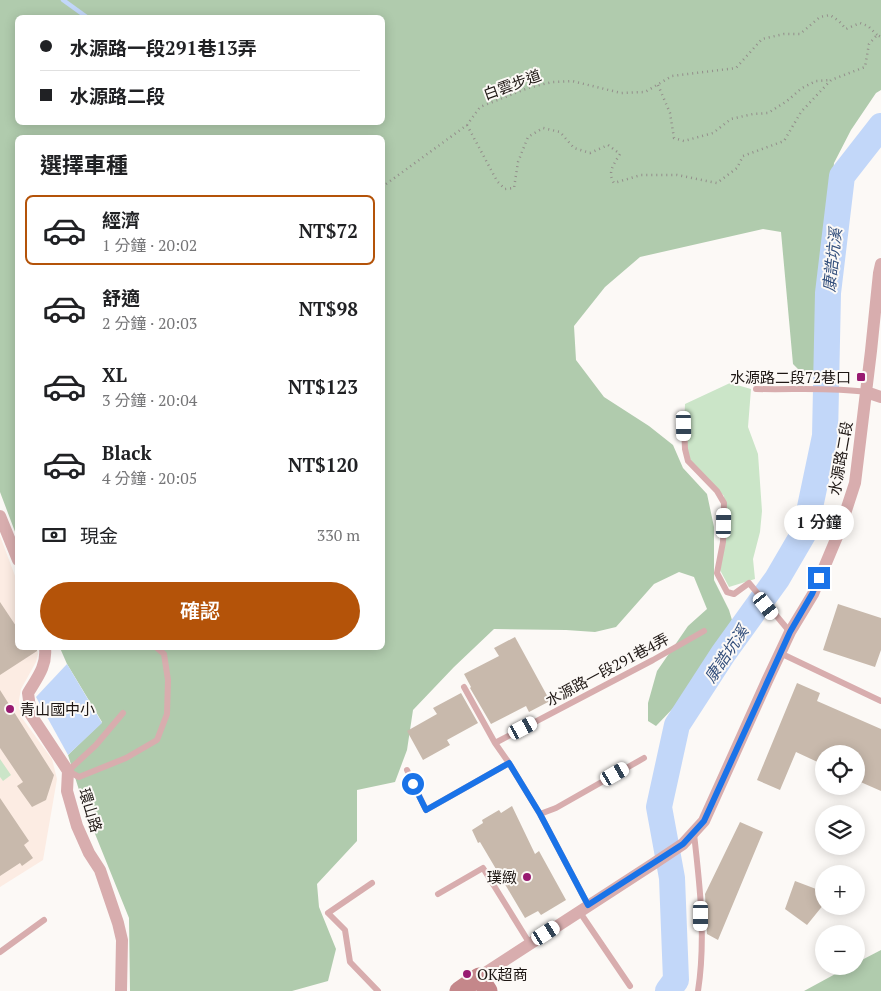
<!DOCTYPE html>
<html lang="zh-TW">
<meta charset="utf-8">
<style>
:root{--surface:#fff;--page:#f2f2f2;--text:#202124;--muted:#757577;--line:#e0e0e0;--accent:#b45309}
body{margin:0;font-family:"PT Serif","Noto Sans TC",serif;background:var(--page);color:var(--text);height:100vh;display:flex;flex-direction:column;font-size:19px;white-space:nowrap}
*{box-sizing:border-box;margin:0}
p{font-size:16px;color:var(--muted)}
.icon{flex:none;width:28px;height:28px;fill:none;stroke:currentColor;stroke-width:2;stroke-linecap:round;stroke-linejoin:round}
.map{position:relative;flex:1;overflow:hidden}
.details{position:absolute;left:15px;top:135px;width:370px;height:515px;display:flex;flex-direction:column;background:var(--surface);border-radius:8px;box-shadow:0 2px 12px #0003}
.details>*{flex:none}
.hud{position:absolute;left:15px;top:15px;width:370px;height:110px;border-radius:8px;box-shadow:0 2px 12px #0003;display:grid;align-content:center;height:110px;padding:0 25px;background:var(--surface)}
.tools{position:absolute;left:815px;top:745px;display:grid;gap:10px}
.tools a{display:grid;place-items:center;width:50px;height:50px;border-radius:50%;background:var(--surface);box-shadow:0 2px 12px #0003;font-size:25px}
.end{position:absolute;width:22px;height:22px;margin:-11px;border:6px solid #1a73e8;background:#fff;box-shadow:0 0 0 2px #fff}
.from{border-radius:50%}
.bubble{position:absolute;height:35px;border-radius:18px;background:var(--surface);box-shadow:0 2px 12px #0003;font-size:16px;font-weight:600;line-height:35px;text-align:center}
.car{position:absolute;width:15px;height:30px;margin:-15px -8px;border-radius:6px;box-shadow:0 0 4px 1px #0007;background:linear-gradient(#fff 24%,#345 0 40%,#fff 0 76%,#345 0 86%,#fff 0)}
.hud b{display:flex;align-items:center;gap:18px;height:48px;font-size:19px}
.hud b+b{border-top:1px solid var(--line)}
.hud i{width:12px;height:12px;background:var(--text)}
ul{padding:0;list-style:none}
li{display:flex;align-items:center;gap:15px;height:70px;margin:0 10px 8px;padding:0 15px;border:2px solid transparent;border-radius:8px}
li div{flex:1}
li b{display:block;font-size:19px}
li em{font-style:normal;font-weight:600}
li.on{border-color:var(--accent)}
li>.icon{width:45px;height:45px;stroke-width:1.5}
h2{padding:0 25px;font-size:22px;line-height:60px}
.pay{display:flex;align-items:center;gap:12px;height:55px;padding:0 25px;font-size:19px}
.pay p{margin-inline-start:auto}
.action{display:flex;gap:10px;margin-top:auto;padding:10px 25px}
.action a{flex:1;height:58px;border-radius:30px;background:var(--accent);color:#fff;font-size:20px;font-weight:600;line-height:58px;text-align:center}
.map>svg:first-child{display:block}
</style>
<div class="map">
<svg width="881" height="991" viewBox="0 0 881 991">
<rect width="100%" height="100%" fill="#fcf9f6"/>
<path fill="#fcece3" d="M0,536L17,581L18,648H37L38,654L36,662L21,689L19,700L22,718L52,759L57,779L43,860L0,887Z"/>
<path fill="#cbe5c8" d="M730,383L751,389L748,427L758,454L762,511L760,532L753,559L755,579L729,587L720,570L726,537L724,496L688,461L684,426L685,404Z
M0,759L11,775L3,781L0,777Z"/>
<path fill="#b0cbad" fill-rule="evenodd" d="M0,0H881V90L876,93L851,130L834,163L830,206L823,242L818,359L814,375L802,373L793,364L781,232L763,229L640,257L605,287L574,326L576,360L604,397L649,426L673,445L683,468L707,494L714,527V580L729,610L732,620L679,702L656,726L648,721V703L657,671L688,626L707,609L694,577L679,572L654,584L616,627L595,632L566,630L494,629L454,667L413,710L407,750L395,782L357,790V841L317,884L319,907L336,949L328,981L292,991H130L129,918L85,809L68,755L102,722L67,664L60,648H382V138H18L17,537L0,492ZM18,18H382V122H18Z
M881,950V991H804L850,966H856V963Z"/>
<path fill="#c2d7f9" d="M67,664L102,723L68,755L36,697Z"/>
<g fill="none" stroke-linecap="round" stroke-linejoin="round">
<path stroke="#c2d7f9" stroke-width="4.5" d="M63,0L88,18"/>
<path stroke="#c2d7f9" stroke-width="26" d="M668,991L676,980L672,878L659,807L677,725L723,654L777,579L805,531L825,436L828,293L842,176L881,126"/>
</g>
<path fill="#c8b9ac" d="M0,602L18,629V648H37V651L0,675Z
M838,604L881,618V650L875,667L823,650Z
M515,637L550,701L529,712L526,706L491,724L470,688L471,687L464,674L499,656L494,648Z
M797,683L820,693L817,701L881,729V791L856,780V754H824V765L796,752L780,790L757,780Z
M0,690L54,775L46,800L32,807L17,786L23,782L0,748Z
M461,693L478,723L447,740L450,745L423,760L407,731L437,714L433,708Z
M0,798L29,841L24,845L33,858L22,866L20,863L0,876Z
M512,806L535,854L539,851L566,900L541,915L538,911L525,918L480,842L478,843L472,830L483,823L482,820L499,810L501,813Z
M740,822L763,832L718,940L707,934L705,894Z
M795,881L824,892V904L807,925L785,909Z"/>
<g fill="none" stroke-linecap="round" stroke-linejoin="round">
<path stroke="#938e8b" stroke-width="2.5" stroke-dasharray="1 4" stroke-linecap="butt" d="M658,85L670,113L674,138L684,141L713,133L731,119L753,114L768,113L787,101L802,88L816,81L831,80
M467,125L497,181L505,189L514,188L518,162L528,137L543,128L560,132L574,148L590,153L608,145L620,154C614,164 607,172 614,183L641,175H677L717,183L737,168L743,156L784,141L801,112L831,80L865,67L869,44L877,35L881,37
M382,187L467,125L480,107L528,88L552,82L572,81L621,93L645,92L672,76L736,68L762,39L784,34H800L820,17L830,15L839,21L846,29L860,23L868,26L877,35"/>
<path stroke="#d8adae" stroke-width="6" d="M756,389C793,390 830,387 866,392
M684,426L685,449L688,461L717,491L724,503L723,542L717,573L727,592L734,594L749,583L790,632
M780,653L881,701
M464,687L495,743L509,763L540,814L588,905
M123,713L96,745L68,771L79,777L126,758L157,740L167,714L168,680L164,654L157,648
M495,743L653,660L704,631
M407,770L426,810L509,763
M540,814L556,808L644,758
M694,834C700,886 706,939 698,991
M372,883L328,913L345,930L350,962L378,991
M438,894L483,868L530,944
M579,911L630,986
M0,952L44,920"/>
<path stroke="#d8adae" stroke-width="12" d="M866,392L881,397
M0,516L18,560
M45,648C47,666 37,678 28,693L31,715L68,771L67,791L77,826L89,853L100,870L118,923L122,940L121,991
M479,977L653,864L683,844L704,821L767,681L790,632L813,594L839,532L855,483L871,351L879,273L881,264"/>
<path stroke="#c4878a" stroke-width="19" d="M459,991L479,977L488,991"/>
</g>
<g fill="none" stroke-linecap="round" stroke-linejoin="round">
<path stroke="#1a73e8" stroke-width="6" d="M413,784L426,810L509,763L540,814L588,905L683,844L704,821L790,632L812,594L819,578"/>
</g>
<g fill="#981a71" stroke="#fcf9f6" stroke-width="2">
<rect x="856" y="372" width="10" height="10" rx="2.5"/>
<circle cx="10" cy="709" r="5"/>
<circle cx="527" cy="877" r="5"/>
<circle cx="467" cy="974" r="5"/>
</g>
<g text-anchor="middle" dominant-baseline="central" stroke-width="4" stroke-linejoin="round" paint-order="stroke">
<g font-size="15" fill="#1e1714" stroke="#fcf9f6">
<text transform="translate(512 84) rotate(-20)">白雲步道</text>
<text transform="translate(840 458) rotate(-80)">水源路二段</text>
<text transform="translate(607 669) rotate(-28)">水源路一段291巷4弄</text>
<text transform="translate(91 810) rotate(73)">環山路</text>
</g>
<g font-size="15" fill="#1e1714" stroke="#fcf9f6" text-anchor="end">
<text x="851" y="377">水源路二段72巷口</text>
<text x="20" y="709" text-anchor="start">青山國中小</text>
<text x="517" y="877">璞緻</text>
<text x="477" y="974" text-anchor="start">OK超商</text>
</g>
<g font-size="16" font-style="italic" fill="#334f7c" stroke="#fcf9f6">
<text transform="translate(832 260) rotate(-84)">康誥坑溪</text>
<text transform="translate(726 654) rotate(-56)">康誥坑溪</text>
</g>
</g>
</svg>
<div class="tools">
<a><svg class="icon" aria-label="locate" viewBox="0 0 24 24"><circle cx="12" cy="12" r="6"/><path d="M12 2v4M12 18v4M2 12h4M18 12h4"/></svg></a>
<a><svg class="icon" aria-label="layers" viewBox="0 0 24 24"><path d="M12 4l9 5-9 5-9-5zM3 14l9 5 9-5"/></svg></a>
<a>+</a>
<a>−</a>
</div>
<i class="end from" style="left:413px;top:784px"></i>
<i class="end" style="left:819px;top:578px"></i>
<div class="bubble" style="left:784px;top:505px;width:70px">1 分鐘</div>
<i class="car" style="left:684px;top:426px;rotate:179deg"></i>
<i class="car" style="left:724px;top:523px;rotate:1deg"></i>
<i class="car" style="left:766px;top:606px;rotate:142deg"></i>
<i class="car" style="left:523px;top:728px;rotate:62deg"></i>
<i class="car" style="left:615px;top:774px;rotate:60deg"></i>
<i class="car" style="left:701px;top:916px;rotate:180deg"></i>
<i class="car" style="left:546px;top:933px;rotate:57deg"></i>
<div class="hud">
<b><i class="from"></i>水源路一段291巷13弄</b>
<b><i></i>水源路二段</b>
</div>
<section class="details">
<h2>選擇車種</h2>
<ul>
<li class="on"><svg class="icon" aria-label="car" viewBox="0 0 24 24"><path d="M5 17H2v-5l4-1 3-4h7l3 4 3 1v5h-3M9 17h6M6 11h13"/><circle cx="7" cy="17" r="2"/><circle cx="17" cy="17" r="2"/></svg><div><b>經濟</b><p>1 分鐘 · 20:02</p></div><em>NT$72</em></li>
<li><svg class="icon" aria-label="car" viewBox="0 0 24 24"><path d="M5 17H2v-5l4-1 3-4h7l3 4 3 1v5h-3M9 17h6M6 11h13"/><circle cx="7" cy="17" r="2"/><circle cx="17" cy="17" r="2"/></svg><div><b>舒適</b><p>2 分鐘 · 20:03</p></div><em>NT$98</em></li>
<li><svg class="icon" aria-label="car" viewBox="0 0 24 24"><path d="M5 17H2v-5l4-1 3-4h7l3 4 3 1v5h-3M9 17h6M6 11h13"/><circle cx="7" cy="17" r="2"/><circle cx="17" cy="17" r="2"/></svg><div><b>XL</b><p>3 分鐘 · 20:04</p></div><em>NT$123</em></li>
<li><svg class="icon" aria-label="car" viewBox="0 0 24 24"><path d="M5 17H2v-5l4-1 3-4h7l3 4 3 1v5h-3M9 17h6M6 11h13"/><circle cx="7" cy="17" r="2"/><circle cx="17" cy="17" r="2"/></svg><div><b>Black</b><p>4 分鐘 · 20:05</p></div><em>NT$120</em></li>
</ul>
<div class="pay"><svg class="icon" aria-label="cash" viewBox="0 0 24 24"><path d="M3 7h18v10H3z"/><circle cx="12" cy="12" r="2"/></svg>現金<p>330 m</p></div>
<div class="action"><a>確認</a></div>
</section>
</div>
